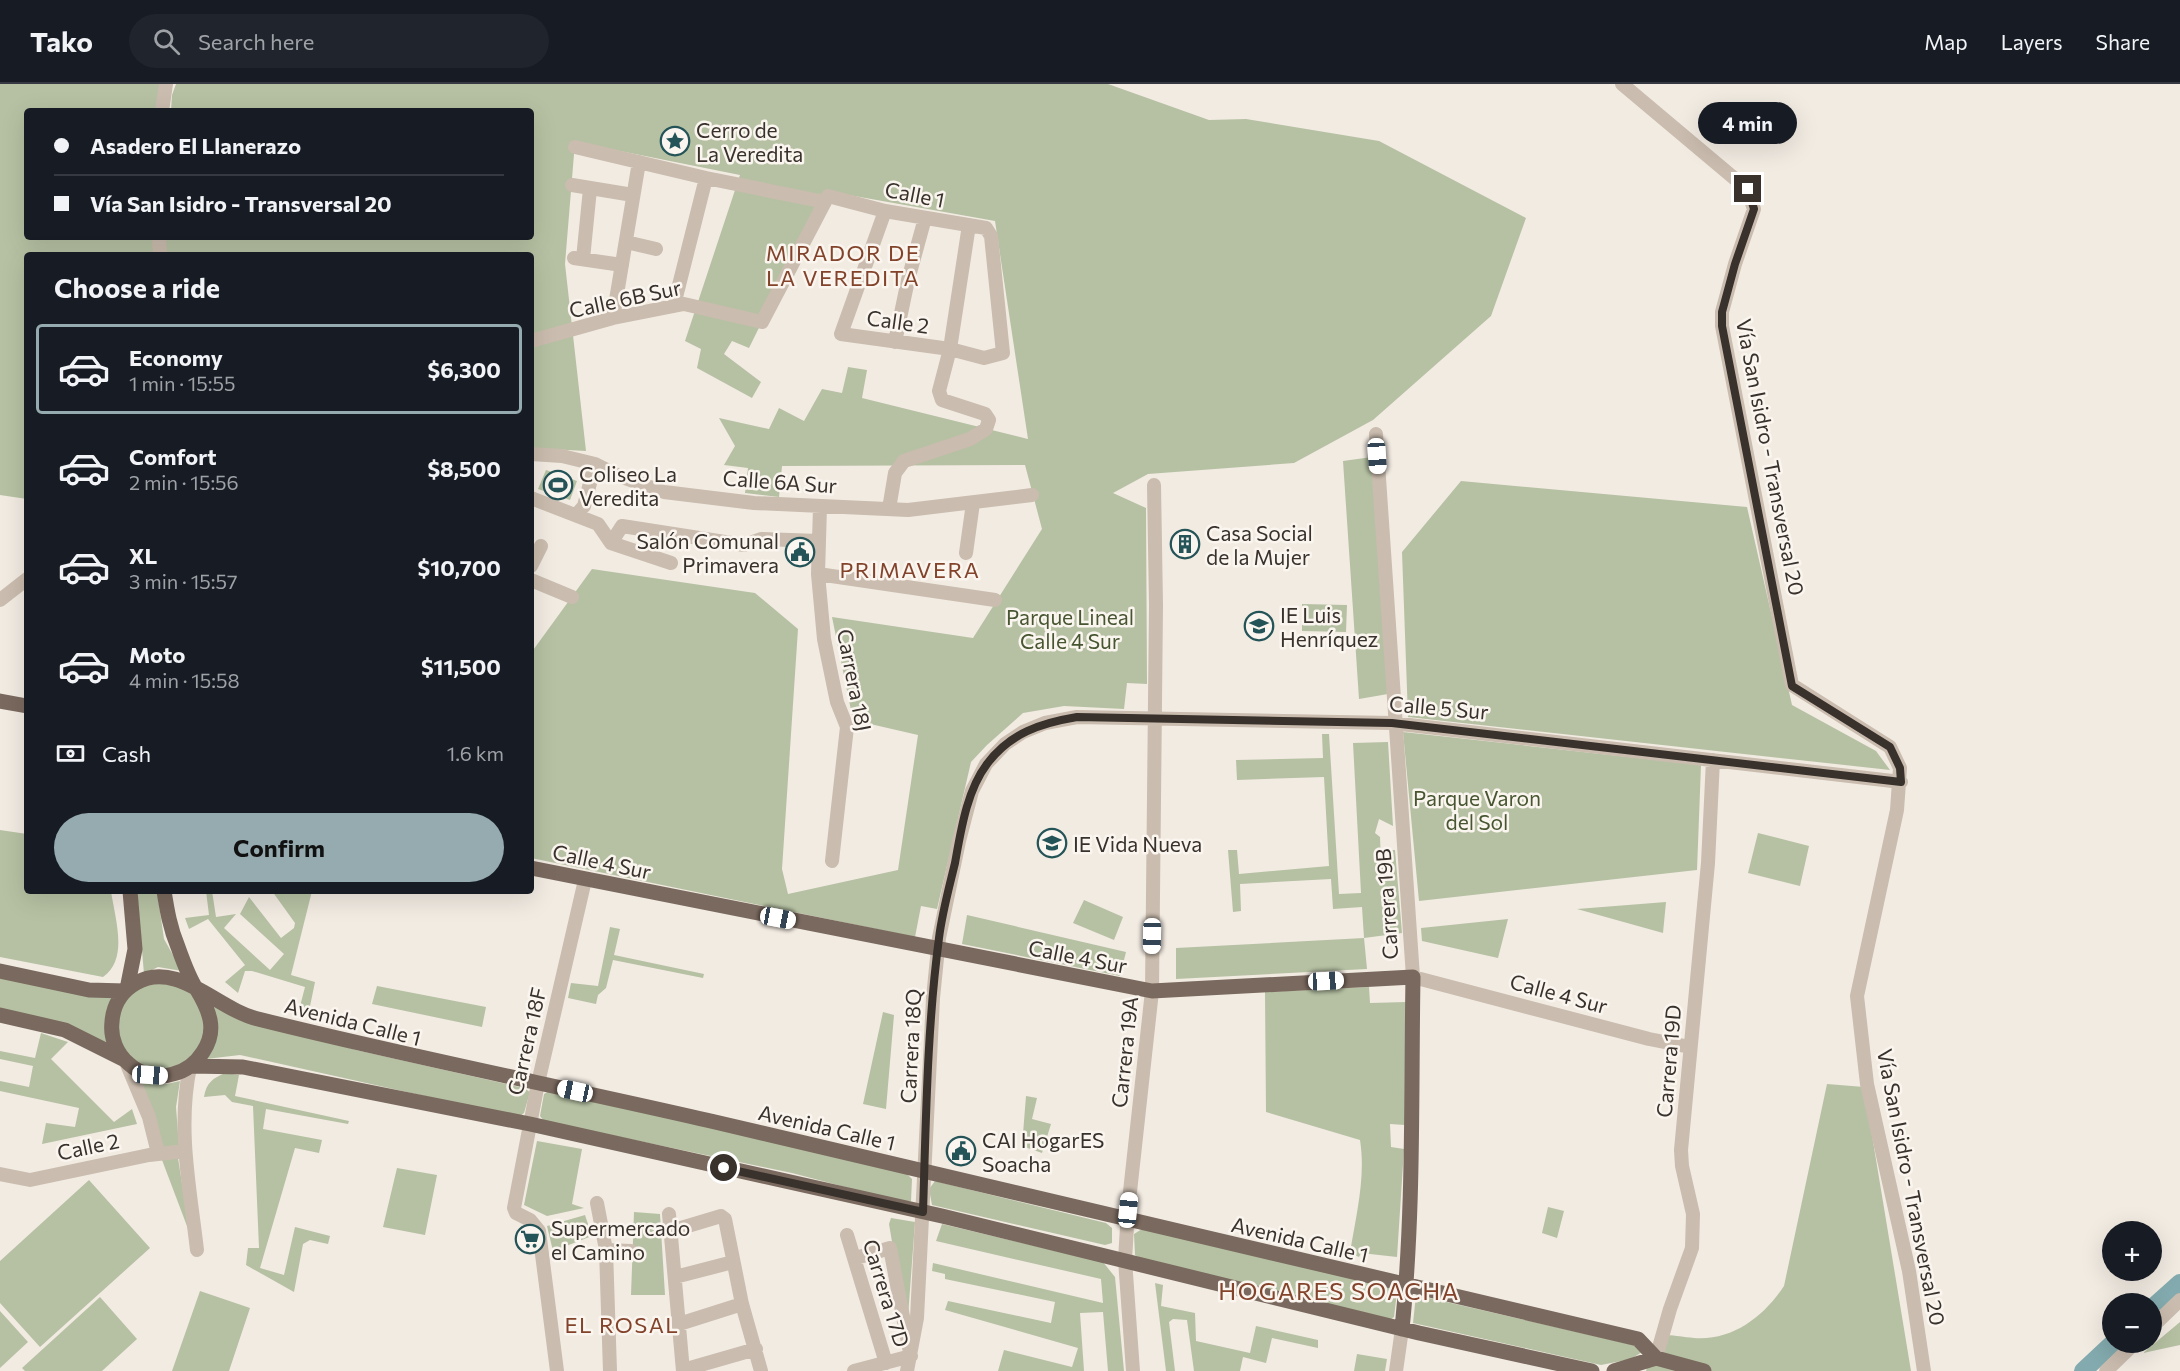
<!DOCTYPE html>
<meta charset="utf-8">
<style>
:root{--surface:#171b24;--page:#20242c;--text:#f1f3f6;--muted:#9ea1a6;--line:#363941;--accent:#95abaf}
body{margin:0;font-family:Commissioner,sans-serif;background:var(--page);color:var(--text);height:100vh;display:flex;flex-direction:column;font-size:22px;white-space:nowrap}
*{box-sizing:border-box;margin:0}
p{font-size:20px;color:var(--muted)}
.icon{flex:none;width:33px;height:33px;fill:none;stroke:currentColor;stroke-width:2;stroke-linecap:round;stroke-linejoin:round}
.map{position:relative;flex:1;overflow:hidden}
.details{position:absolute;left:24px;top:168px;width:510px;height:642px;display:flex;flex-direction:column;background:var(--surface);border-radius:6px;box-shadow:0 6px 24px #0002}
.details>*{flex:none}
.top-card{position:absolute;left:24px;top:24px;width:510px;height:132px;border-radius:6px;box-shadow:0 6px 24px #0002;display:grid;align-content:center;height:132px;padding:0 30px;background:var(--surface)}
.tools{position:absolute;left:2102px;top:1137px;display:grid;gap:12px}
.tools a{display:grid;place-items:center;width:60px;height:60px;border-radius:50%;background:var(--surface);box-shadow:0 6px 24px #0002;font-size:30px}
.end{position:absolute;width:27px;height:27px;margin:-14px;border:8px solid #39312c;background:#fff;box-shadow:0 0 0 3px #fff}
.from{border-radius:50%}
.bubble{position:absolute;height:42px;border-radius:21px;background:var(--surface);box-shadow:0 6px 24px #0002;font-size:20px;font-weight:700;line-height:42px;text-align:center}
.car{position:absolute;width:18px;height:36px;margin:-18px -9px;border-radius:8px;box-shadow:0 0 4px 2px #0007;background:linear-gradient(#fff 24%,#345 0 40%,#fff 0 76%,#345 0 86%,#fff 0)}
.top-card b{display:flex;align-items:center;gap:21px;height:57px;font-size:22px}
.top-card b+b{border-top:2px solid var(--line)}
.top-card i{width:15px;height:15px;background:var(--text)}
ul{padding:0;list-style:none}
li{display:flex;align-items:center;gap:18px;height:90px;margin:0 12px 9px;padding:0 18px;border:3px solid transparent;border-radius:6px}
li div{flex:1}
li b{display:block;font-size:22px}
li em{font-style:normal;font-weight:700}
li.current{border-color:var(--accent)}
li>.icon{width:54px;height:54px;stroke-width:1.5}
h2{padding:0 30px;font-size:27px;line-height:72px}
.pay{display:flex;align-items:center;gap:15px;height:66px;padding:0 30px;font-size:22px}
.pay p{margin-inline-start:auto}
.action{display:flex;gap:12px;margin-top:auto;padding:12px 30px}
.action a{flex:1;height:69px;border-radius:36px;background:var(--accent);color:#111;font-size:24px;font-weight:700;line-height:69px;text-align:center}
header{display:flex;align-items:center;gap:36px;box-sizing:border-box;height:84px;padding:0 30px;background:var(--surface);border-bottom:2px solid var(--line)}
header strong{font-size:28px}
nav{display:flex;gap:33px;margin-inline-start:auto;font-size:21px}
.search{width:420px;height:54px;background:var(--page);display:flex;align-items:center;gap:15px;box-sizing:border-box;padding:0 21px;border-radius:33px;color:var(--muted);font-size:22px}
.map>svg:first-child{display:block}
</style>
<header>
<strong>Tako</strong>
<div class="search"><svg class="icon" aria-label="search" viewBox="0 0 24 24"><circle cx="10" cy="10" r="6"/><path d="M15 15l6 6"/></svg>Search here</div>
<nav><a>Map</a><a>Layers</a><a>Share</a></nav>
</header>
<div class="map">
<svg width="2180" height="1287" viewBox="0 0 2180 1287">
<rect width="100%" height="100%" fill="#f2ebe2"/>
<path fill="#b6c1a3" d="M0,0H161L157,27H27V153H153V171H27V415L0,411Z
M176,0H1108L1209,36L1246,35L1379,57L1526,134L1491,232L1373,336L1294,379L1148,390L1113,409L1146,424L1147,600L1127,599L1124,625L1064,622L1023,629L987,661L971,678L937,825L921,822L915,853L531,774V569L592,485L755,509L798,545L782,785L788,810L898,786L918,651L853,636L832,533L973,554L1042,445L1025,381L782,382L779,413L745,409L748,384L724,381L735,362L719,334L769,345L779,324L804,337L822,305L842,309L848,283L867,286L862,314L1028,355L995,137L826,107L749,264L732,257L724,270L761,298L752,314L697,284L701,265L685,257L740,91L575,58L565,180L586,367L531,364V171H166V153H531V27H171L172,11Z
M1372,373L1388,610L1359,615L1343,377Z
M546,386L577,397L570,416L538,405Z
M1461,397L1747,423L1792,621L1876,667L1890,686L1408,633L1402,468Z
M1302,520L1347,521L1346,548L1302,547Z
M1403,648L1701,681L1697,786L1419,817Z
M1322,650H1329L1339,810L1361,809L1353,659L1388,658L1393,742L1379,735L1375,749L1380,753L1381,779L1391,766H1395L1402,849L1364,854L1367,885L1176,895V864L1364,854L1362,823L1333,825L1331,795L1240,800L1241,827L1233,828L1228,766H1237L1239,790L1329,782L1324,693L1237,696L1236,676L1323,674Z
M0,746L27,750V807H111C115,835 129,875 103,893L0,873Z
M1758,749L1809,762L1800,802L1748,789Z
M137,807H157L164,855L182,887L158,883L144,890Z
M206,807H212L216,833L236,830L224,844L270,886L284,870L240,830L249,813L281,854L294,844L295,839L272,807H312L291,891L315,898L308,932L298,930L305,903L252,887H245L238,909L225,898L245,881L208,835L189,845L185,834L209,831Z
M1084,816L1123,833L1114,856L1073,839Z
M1666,818L1663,849L1577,825Z
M967,831L1126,868L1120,892L962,860Z
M1508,835L1498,874L1422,857L1421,844Z
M610,843L620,845L614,871L704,890L703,894L613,876L606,904L598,911L596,920L568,914L571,899L598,902Z
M0,891L116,909C108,928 102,941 107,961L0,926Z
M117 942a44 44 0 1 1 88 0a44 44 0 1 1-88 0Z
M377,902L486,923L482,943L372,920Z
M1369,903L1370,919L1406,918L1405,1041L1390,1040L1391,1063L1404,1065L1397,1173L1361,1169L1359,1173L1350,1169C1356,1131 1366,1094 1360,1056L1266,1028L1265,908Z
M212,920L356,966L524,1004L530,1008L524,1029L519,1033L240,971L206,975Z
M883,928L894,931L886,1025L863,1020Z
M41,949L68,958L51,975L114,1038L132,1025L137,1040L42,1060L46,1039L75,1043L79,1024L0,1007V997L29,1003L33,982L0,975V967L35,974Z
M225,989L239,991L235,1012L349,1037L348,1040L266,1025L263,1045L322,1056L319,1069L295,1064L260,1184L284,1191L295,1143L330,1152L328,1160L310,1156L303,1160L294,1208L246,1181L248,1164H259L253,1022L232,1018L225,1011L204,1013C206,999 213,994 225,989Z
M139,997L167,1000L180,997L176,1023L179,1062L164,1065Z
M1827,1000L1864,1003L1911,1287H1646L1657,1252C1672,1250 1680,1253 1694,1254C1733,1257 1764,1232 1784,1202Z
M551,1006L907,1090L912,1095L911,1117L902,1118L792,1089L544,1037L540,1032L544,1010Z
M1026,1012L1037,1014L1032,1035L1051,1040L1042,1069L1022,1062Z
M537,1057L582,1065L572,1120L584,1124L547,1132L524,1121Z
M178,1074L190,1150L162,1076Z
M397,1084L437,1091L425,1151L383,1143Z
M89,1096L150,1164L40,1263L0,1219V1177Z
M935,1097L1106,1139L1112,1144V1159L1105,1161L932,1121L929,1105Z
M1548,1123L1564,1127L1557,1154L1542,1149Z
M634,1128L660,1130L665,1211H631Z
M585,1131L592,1152L553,1167L547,1142Z
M891,1134L915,1138L907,1246L889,1140Z
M942,1140L1103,1178L1115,1193L1124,1287H1108L1103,1228L1080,1229L1084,1287H998L1004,1266L1072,1283L1078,1264L945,1226L948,1217L1051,1239L1055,1218L945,1195V1190L932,1187L933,1179L1103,1219L1101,1195L936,1157Z
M1142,1145L1393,1204L1397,1208L1394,1233L1391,1235L1140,1174L1135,1171L1134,1150Z
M1155,1199L1163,1201L1161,1222L1195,1229L1196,1257L1250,1269L1256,1242L1318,1256V1264L1272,1254L1266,1279L1243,1273L1240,1287H1194L1187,1236L1173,1235L1169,1238L1175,1287H1166Z
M200,1207L250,1224L229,1287H172Z
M1416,1211L1642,1263V1268L1631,1275L1601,1281L1413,1239Z
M100,1213L137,1255L102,1287H25L22,1284Z
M0,1227L28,1258L0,1284Z
M2180,1238V1261L2143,1269Z
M1357,1270L1387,1275L1385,1287H1354Z"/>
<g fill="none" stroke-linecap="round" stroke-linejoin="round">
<path stroke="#83aaae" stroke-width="18" d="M2151,1225L2180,1199
M2083,1287L2114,1258"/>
<path stroke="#cabcae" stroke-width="14" d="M1622,0L1747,105L1754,125L1735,180L1722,228V242L1792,601L1890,663L1900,684L1897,726L1857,912L1867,1000L1909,1187L1924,1287
M162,27L166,0
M575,63L706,94L825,118
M572,101L633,111
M159,153L160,171
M626,158L656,165
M574,174L622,181
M583,175L590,105
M674,221L706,94
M613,234L639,78
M531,257L613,234L684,220L762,238L828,112L885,127L986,144L991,152L1003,269L984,274L950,265L841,250L885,127
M895,258L908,196L925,134
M1376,350L1413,893L1649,955L1690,963
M531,370L562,372L595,380L619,392L664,408L754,419L908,426L1032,411
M531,414L598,440L611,459L671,479
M820,423L818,490L824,555L837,618L847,643L832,777
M889,425L895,389L904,377L970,355L986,345L989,336L985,330L942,316L939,307L950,265L969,141
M577,430L584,422L595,380
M611,459L622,442L744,461L761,455L819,457
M966,469L973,419
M531,482L541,462
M818,490L995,516
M531,496L572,513
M0,516L27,495
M126,978L149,1033L158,1069
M190,983C177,1044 190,1105 197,1166
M0,1090L30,1096L149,1071L185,1067
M597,1119L606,1166L610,1287
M669,1130L683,1287
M671,1147L721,1132L725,1135L742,1220L761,1287
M847,1151L886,1279
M606,1166L631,1167
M856,1174L890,1164L909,1264
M675,1193L733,1178
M679,1240L742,1220
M2151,1244L2180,1216
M1656,1274L1670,1225L1692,1164L1693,1130L1682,1082L1681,1066L1708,779L1713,676
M683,1286L756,1265
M557,1287L539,1147L530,1136L516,1129L514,1124L538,999L585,796
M854,1287L911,1272
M907,1287L917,1234L933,914L939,854L959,757L972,707L986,680L1005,660L1023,648L1045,639L1077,633L1392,639L1901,698
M1133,1287L1125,1176L1128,1126L1152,907L1156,521L1154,401
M1396,1287L1402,1245
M2106,1287L2136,1258"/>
<path stroke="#7a695e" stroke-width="15" d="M0,617L27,622
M531,784L1152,907L1413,893C1411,1010 1414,1128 1402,1245
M164,807C167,826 170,844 178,863C183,877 189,894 197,906C209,926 218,946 203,968C196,979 186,987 173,990C158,995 141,991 129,980C117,970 110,954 112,938C113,921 122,907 136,899C177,875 218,926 258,935C410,973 563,1003 715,1038C1023,1109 1330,1184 1638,1255L1656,1274
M0,887L89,906L125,907
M127,905L135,865L130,807
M0,931L65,946L123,975
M192,982L243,983L530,1040L942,1132L1419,1249L1592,1287
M1614,1287L1656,1274L1704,1287"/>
</g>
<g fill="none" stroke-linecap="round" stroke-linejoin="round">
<path stroke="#39312c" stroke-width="8" d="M724,1084L923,1128C926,1037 927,944 939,854C942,829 949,804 955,779C961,746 967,706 987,680C1010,649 1041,639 1077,633L1392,639L1901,698L1900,684L1890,663L1792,602L1722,242V228L1735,180L1754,125L1748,105"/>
</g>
<defs>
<g id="sight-ring" transform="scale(1.5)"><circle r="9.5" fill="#faf5ef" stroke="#245358" stroke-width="1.5"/><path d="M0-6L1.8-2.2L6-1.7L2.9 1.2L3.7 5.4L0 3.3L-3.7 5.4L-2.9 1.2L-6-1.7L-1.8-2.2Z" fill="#245358"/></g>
<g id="stadium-ring" transform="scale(1.5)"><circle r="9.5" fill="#faf5ef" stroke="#245358" stroke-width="1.5"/><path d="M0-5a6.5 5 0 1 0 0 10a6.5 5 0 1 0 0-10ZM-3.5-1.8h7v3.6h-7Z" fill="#245358"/></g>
<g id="building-ring" transform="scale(1.5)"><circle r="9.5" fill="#faf5ef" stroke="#245358" stroke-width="1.5"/><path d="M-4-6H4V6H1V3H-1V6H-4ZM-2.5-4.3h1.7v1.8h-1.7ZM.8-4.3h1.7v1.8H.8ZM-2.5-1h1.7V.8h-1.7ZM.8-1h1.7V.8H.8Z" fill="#245358"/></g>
<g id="civic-ring" transform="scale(1.5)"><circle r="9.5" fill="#faf5ef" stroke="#245358" stroke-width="1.5"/><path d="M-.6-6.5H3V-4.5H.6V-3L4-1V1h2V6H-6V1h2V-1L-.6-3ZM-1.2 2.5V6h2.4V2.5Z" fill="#245358"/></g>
<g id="school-ring" transform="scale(1.5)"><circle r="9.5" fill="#faf5ef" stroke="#245358" stroke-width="1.5"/><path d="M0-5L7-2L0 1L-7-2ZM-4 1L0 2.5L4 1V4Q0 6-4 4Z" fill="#245358"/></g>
<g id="supermarket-ring" transform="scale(1.5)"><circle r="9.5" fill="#faf5ef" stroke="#245358" stroke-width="1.5"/><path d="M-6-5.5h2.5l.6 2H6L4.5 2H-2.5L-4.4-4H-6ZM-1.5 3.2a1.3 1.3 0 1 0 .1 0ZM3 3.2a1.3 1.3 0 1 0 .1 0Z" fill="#245358"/></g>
</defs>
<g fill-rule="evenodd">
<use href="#sight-ring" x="675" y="57"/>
<use href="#stadium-ring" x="558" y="401"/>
<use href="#building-ring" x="1185" y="460"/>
<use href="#civic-ring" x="800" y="468"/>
<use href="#school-ring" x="1259" y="542"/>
<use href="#school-ring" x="1052" y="759"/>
<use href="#civic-ring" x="961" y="1067"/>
<use href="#supermarket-ring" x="530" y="1155"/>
</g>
<g text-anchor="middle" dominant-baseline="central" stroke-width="5" stroke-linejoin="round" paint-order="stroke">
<g font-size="21" fill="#39312c" stroke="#faf5ef" text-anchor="start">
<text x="696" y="45">Cerro de<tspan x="696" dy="24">La Veredita</tspan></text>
<text x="579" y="389">Coliseo La<tspan x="579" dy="24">Veredita</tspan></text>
<text x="1206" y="448">Casa Social<tspan x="1206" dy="24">de la Mujer</tspan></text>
<text x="779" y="456" text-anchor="end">Salón Comunal<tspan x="779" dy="24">Primavera</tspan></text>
<text x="1280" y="530">IE Luis<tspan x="1280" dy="24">Henríquez</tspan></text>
<text x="1073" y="759">IE Vida Nueva</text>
<text x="982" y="1055">CAI HogarES<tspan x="982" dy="24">Soacha</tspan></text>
<text x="551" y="1143">Supermercado<tspan x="551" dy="24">el Camino</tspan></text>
</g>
<g font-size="21" fill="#39312c" stroke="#faf5ef">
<text transform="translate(915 110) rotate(11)">Calle 1</text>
<text transform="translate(625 214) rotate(-12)">Calle 6B Sur</text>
<text transform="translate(898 237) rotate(8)">Calle 2</text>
<text transform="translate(1771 373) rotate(79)">Vía San Isidro - Transversal 20</text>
<text transform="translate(780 397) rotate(4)">Calle 6A Sur</text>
<text transform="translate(855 596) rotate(79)">Carrera 18J</text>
<text transform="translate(1439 623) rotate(5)">Calle 5 Sur</text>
<text transform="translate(602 777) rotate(12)">Calle 4 Sur</text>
<text transform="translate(1386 820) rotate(-94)">Carrera 19B</text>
<text transform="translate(1078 872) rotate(11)">Calle 4 Sur</text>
<text transform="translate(1559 909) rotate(15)">Calle 4 Sur</text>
<text transform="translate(353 937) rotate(14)">Avenida Calle 1</text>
<text transform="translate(526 957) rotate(-77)">Carrera 18F</text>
<text transform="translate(910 962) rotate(-87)">Carrera 18Q</text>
<text transform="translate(1124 968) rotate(-84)">Carrera 19A</text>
<text transform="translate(1668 977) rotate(-85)">Carrera 19D</text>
<text transform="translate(827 1043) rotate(13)">Avenida Calle 1</text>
<text transform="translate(88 1062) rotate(-12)">Calle 2</text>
<text transform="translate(1912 1103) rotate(79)">Vía San Isidro - Transversal 20</text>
<text transform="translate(1300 1155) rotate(13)">Avenida Calle 1</text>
<text transform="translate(887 1209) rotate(73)">Carrera 17D</text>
</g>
<g font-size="21" fill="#475631" stroke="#faf5ef">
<text x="1070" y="532">Parque Lineal<tspan x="1070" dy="24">Calle 4 Sur</tspan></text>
<text x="1477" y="713">Parque Varon<tspan x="1477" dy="24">del Sol</tspan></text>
</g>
<g font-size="22" letter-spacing="1.5" fill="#83432b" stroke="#faf5ef">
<text x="843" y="168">MIRADOR DE<tspan x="843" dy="25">LA VEREDITA</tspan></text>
<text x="910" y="485">PRIMAVERA</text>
<text x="622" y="1240">EL ROSAL</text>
</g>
<g font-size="24" letter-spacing="1.5" fill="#83432b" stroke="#faf5ef">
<text x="1339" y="1206">HOGARES SOACHA</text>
</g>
</g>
</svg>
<div class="tools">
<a>+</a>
<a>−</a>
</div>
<i class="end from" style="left:724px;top:1084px"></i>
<i class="end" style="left:1748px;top:105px"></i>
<div class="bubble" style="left:1698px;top:18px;width:99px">4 min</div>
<i class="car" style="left:1377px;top:372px;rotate:176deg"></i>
<i class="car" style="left:778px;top:834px;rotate:101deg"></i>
<i class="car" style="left:1152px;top:852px;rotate:181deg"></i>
<i class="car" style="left:1326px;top:897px;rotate:87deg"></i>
<i class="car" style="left:150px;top:991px;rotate:94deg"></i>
<i class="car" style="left:575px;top:1007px;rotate:282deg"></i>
<i class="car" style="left:1128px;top:1126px;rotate:6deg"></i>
<div class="top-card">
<b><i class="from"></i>Asadero El Llanerazo</b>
<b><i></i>Vía San Isidro - Transversal 20</b>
</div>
<section class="details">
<h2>Choose a ride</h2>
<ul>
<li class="current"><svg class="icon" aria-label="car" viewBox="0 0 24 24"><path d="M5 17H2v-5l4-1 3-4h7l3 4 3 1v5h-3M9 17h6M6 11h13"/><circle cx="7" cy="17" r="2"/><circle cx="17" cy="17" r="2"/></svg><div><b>Economy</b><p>1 min · 15:55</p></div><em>$6,300</em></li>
<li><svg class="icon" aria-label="car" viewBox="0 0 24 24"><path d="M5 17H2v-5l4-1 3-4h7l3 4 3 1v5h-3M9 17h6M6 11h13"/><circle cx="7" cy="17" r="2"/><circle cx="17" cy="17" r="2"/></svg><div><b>Comfort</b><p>2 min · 15:56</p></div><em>$8,500</em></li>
<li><svg class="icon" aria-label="car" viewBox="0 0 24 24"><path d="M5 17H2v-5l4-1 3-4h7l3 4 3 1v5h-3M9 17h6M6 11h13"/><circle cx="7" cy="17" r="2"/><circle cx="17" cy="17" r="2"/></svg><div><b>XL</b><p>3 min · 15:57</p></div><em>$10,700</em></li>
<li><svg class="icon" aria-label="car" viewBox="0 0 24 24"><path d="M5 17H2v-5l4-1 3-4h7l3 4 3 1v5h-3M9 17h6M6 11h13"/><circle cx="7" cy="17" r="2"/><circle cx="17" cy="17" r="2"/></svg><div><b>Moto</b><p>4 min · 15:58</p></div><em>$11,500</em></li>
</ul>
<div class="pay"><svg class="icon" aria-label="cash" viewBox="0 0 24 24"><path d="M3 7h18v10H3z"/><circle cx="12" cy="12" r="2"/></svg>Cash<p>1.6 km</p></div>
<div class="action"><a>Confirm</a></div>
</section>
</div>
